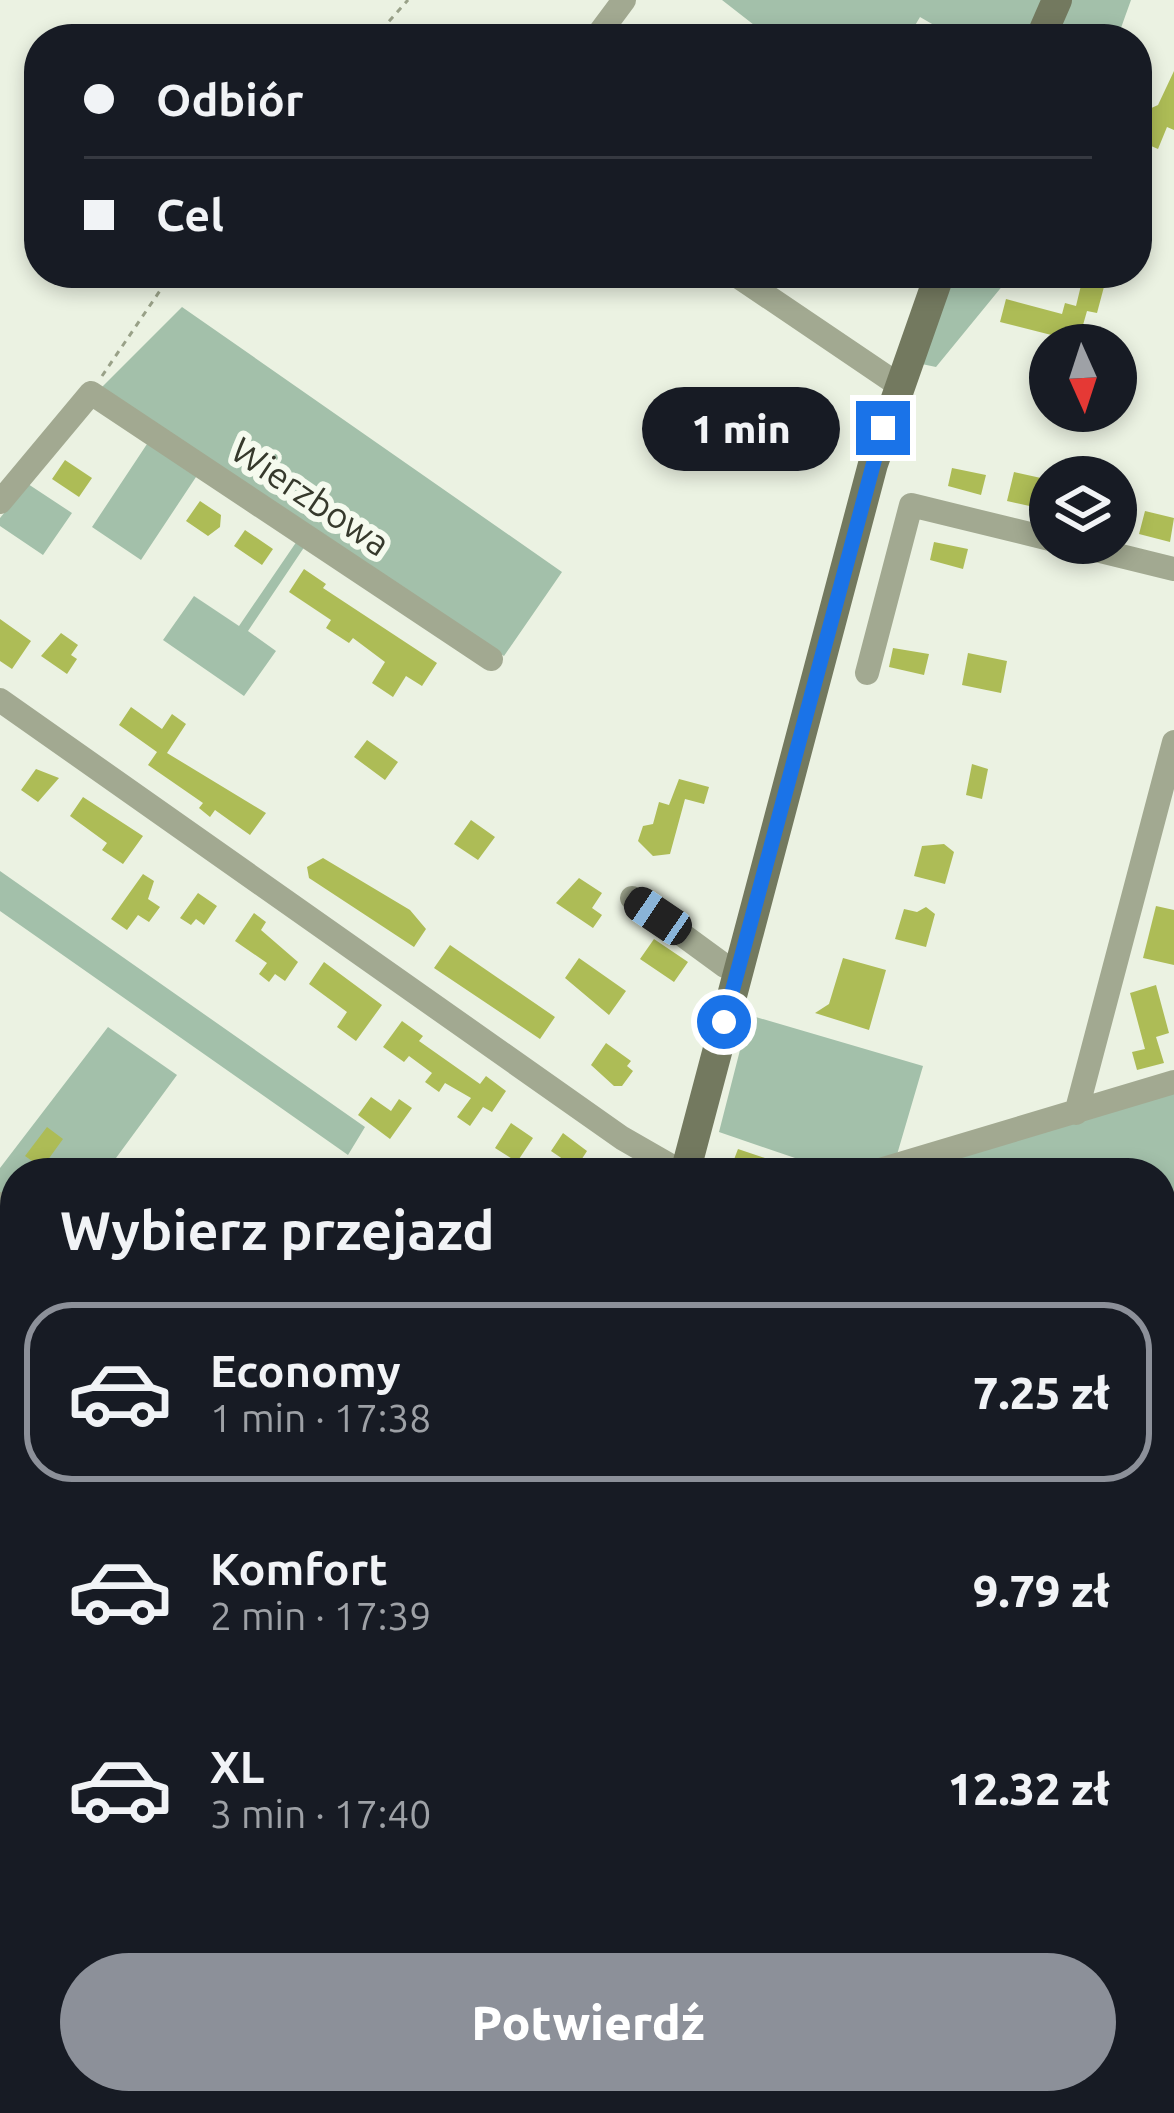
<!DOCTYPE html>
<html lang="pl">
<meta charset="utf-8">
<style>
:root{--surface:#171b24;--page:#20242c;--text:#f1f3f6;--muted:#9ea1a6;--line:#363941;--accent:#8c9099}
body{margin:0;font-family:Ubuntu,sans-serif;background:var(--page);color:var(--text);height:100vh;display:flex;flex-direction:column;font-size:45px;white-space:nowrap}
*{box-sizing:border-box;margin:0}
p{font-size:39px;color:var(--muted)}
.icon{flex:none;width:66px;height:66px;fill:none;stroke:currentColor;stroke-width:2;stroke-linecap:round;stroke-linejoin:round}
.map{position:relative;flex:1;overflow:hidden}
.sheet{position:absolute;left:0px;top:1158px;width:1176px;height:957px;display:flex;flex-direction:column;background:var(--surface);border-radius:48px 48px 0 0;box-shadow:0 6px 18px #0003}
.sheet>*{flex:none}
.hud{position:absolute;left:24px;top:24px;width:1128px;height:264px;border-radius:48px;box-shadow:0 6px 18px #0003;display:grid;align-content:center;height:264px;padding:0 60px;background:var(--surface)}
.needle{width:78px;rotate:177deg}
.tools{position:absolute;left:1029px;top:324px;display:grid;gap:24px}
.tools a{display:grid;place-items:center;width:108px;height:108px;border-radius:50%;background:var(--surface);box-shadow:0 6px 18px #0003;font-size:60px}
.end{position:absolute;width:54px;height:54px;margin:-27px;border:15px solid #1a73e8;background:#fff;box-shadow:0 0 0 6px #fff}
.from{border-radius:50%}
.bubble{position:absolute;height:84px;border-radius:42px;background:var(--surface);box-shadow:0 6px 18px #0003;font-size:39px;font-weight:800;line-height:84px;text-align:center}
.car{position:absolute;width:36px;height:72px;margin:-36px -18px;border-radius:15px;box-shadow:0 0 9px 3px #0007;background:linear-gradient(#222 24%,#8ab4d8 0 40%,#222 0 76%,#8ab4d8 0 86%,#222 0)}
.hud b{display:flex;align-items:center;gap:42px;height:114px;font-size:45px}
.hud b+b{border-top:3px solid var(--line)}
.hud i{width:30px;height:30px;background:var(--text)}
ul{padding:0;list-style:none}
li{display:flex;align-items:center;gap:36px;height:180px;margin:0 24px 18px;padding:0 36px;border:6px solid transparent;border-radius:48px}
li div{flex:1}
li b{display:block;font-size:45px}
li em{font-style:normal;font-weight:800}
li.on{border-color:var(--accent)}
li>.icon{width:108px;height:108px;stroke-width:1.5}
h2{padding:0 60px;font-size:54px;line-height:144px}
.cta{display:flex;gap:24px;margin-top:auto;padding:24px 60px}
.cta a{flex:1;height:138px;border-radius:72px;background:var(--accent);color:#fff;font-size:48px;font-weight:800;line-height:138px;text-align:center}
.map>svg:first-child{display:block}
</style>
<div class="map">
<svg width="1174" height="2113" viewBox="0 0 1174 2113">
<rect width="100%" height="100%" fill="#ebf2e2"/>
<path fill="#a3c0aa" d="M722,0H1131L1117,39H958L920,17L907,39H772Z
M957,273H1013L936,367L917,363Z
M182,307L562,572L504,656L99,390Z
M149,441L198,474L141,560L92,527Z
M28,484L72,513L43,555L0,526V518Z
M297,541L305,546L248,631L276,651L244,696L163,640L194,596L239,626Z
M0,871L365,1127L348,1155L0,911Z
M749,1015L923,1066L896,1158L839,1173L719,1132Z
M108,1027L177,1075L105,1173H83L62,1159L51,1173H15V1206L0,1196V1168Z
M1174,1092V1286L1161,1282V1173H898Z
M15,1240V1431L0,1421V1263Z"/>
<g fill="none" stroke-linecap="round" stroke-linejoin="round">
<path stroke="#8385ad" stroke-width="4.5" d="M0,2100L22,2113"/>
</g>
<path fill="#adbc56" d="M1174,71V130L1167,127L1158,149L1142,142L1151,121L1147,110L1158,105Z
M1083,277L1105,283L1097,313L1087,311L1081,332L1074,330L1071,340L1000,322L1006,299L1062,314L1065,303L1076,306Z
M65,460L92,478L79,497L52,479Z
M952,468L986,475L981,495L948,486Z
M1014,472L1050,480L1043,509L1007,501Z
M200,501L221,515L220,527L208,536L186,521Z
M1145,511L1174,518L1170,542L1139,534Z
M245,530L273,549L262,565L234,546Z
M934,542L968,549L963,569L930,560Z
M304,569L326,584L323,588L437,663L422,686L406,676L393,697L372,683L385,662L353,638L349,643L326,628L331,620L289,592Z
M0,619L31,641L12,669L0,661Z
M61,633L78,645L71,655L77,659L67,674L41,656Z
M893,648L929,654L924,675L889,667Z
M968,653L1007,661L1001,693L962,685Z
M131,707L162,729L172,714L186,724L167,753L266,813L250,835L215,810L210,817L199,808L203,803L148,765L157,752L119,725Z
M367,740L398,762L385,780L354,757Z
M972,764L988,769L982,799L966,795Z
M36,769L59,778L38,802L21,790Z
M679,779L709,787L704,804L685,799L670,854L653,856L638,841L643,826L653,824L659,802L669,805Z
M83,797L143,836L123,864L102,850L107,843L70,816Z
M471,820L495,837L478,860L454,844Z
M944,844L954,852L945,884L914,876L922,846Z
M323,858L410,910L426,929L414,947L309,878L307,867Z
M143,874L154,881L148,899L160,907L149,922L138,915L127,930L111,919Z
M579,878L602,893L592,908L602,915L593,928L556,903Z
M198,893L217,906L204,925L196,919L191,925L180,918Z
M1156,906L1174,910V965L1143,958Z
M926,907L935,914L926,947L895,939L904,909L917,912Z
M254,913L266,922L261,930L298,962L285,981L275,974L269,982L259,974L267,963L235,941Z
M654,939L688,962L674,982L640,959Z
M450,945L555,1017L540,1039L434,968Z
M579,958L626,991L609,1015L565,978Z
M843,958L886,970L869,1030L815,1013L829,1004Z
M324,962L382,1005L356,1041L337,1027L347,1012L309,984Z
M1156,985L1169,1033L1156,1037L1164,1063L1137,1070L1132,1052L1145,1049L1130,993Z
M402,1021L423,1036L419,1041L480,1084L486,1076L506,1091L492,1112L483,1107L470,1126L457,1117L471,1098L445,1083L439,1092L425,1082L432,1073L409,1056L404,1062L383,1047Z
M606,1043L631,1061L627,1066L633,1071L622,1086H614L591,1065Z
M371,1097L391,1111L399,1099L412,1108L390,1139L358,1115Z
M511,1123L533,1138L517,1162L495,1148Z
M47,1127L63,1139L42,1168L25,1156Z
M563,1133L587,1151L576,1168L551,1151Z
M738,1149L771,1160L767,1173L730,1170Z
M1161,1919L1174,1920V1962H1161Z
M903,2100H943L938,2113L920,2109L898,2113Z"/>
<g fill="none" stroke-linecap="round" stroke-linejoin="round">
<path stroke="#99a188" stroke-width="3" stroke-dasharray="6 6" stroke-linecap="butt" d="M373,39L408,0
M102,376L172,273"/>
<path stroke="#a2a991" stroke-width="24" d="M595,39L624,0
M733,273L897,384
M0,502L91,393L491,659
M1068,543L1174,569
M867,673L911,505L1050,539
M0,700L622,1138L683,1173
M632,898L725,966L739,969
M1076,1113L1174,742
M870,1173L1174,1082
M0,1204L15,1214
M0,1581L15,1592
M1161,1724L1174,1677
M1161,1849H1174
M1161,1987H1174
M812,2108L827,2113
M1013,2113L1016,2100"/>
<path stroke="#73795f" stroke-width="30" d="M1040,39L1057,0
M685,1173L873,464L940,273
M458,2113L467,2100"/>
</g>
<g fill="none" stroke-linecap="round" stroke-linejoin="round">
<path stroke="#1a73e8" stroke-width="15" d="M724,1022L883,428"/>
</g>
<g text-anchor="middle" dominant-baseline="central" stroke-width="12" stroke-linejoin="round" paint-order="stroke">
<g font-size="36" fill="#36392c" stroke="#f5faee">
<text transform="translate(311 496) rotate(34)">Wierzbowa</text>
</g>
</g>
</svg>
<div class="tools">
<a><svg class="needle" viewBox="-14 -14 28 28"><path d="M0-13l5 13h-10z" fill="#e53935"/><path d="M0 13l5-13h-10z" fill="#9ea1a6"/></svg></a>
<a><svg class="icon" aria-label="layers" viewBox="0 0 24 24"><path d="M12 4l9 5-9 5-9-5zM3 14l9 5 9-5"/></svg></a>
</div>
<i class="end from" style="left:724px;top:1022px"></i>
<i class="end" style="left:883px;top:428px"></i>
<div class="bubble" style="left:642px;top:387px;width:198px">1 min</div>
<i class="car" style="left:658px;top:916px;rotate:304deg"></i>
<div class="hud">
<b><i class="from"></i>Odbiór</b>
<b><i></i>Cel</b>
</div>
<section class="sheet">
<h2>Wybierz przejazd</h2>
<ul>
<li class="on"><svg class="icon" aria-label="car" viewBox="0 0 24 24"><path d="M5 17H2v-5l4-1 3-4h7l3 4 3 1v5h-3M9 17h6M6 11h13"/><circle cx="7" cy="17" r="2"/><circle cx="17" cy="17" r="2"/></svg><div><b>Economy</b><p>1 min · 17:38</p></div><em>7.25 zł</em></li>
<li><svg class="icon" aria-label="car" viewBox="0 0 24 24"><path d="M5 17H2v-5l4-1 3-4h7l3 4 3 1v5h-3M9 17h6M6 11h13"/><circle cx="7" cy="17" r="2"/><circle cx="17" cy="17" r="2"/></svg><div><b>Komfort</b><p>2 min · 17:39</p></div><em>9.79 zł</em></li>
<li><svg class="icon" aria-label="car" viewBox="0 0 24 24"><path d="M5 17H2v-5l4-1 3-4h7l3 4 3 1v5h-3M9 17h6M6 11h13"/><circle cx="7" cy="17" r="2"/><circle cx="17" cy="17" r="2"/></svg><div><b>XL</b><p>3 min · 17:40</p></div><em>12.32 zł</em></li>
</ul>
<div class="cta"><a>Potwierdź</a></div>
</section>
</div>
